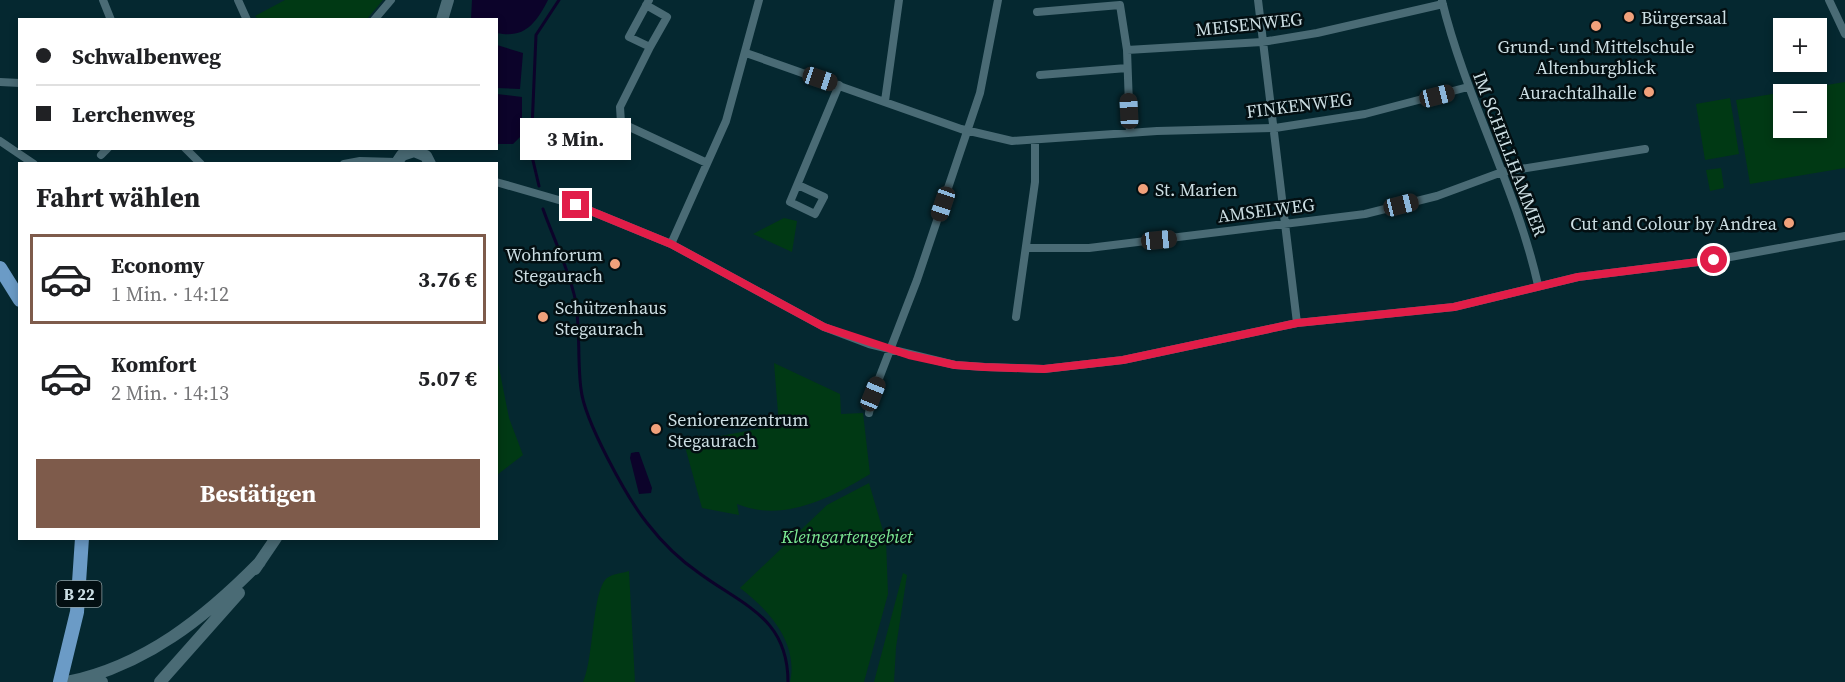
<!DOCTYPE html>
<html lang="de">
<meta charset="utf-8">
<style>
:root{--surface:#fff;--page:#f6f6f6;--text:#202124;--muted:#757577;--line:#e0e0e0;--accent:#7e5b4b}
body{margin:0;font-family:"Source Serif 4",serif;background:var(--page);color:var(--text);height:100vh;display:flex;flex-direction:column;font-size:22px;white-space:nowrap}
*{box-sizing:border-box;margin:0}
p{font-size:20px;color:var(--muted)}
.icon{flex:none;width:33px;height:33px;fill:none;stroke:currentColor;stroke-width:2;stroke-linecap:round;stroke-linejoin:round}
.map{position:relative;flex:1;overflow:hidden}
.details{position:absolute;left:18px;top:162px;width:480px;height:378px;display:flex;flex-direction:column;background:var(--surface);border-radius:0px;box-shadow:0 3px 9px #0003}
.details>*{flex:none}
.hud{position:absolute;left:18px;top:18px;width:480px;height:132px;border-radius:0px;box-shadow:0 3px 9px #0003;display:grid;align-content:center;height:132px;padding:0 18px;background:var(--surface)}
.buttons{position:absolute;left:1773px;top:18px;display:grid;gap:12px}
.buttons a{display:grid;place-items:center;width:54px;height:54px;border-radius:0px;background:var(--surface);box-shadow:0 3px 9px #0003;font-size:30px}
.end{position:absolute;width:27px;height:27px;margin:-14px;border:8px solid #e11d48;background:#fff;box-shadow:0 0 0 3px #fff}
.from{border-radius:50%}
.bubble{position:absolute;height:42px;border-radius:0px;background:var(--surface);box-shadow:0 3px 9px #0003;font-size:20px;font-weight:700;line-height:42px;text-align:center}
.car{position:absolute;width:18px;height:36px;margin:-18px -9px;border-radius:8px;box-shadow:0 0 4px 2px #0007;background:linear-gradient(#222 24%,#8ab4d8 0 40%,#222 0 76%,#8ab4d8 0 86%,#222 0)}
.hud b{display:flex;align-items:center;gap:21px;height:57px;font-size:22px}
.hud b+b{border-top:2px solid var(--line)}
.hud i{width:15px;height:15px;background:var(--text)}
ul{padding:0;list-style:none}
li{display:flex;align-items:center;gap:18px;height:90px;margin:0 12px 9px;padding:0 6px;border:3px solid transparent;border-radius:0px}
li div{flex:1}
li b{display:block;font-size:22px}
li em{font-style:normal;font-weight:700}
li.selected{border-color:var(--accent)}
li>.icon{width:54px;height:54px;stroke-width:1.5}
h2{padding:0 18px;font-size:27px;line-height:72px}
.cta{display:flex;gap:12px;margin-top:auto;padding:12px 18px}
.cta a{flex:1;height:69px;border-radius:0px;background:var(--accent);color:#fff;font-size:24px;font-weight:700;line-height:69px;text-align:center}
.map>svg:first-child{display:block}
</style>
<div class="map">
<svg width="1845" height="682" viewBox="0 0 1845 682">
<rect width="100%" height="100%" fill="#052830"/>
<path fill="#003914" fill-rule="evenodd" d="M285,0H383L367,19H258L255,16Z
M1845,82V168L1750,184L1736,100ZM1784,94H1816V128H1784Z
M1730,98L1739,154L1705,160L1696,104Z
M1721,168L1724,188L1710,191L1706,170Z
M784,218L797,221L792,252L753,234Z
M497,358L509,418L523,455L497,475Z
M774,363L840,394L841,414L863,413L870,474C831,498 783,523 737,504L739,515L702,508L684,443L779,425Z
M869,483L886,541L888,594L864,682H790C799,643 768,609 740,588L827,505Z
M629,571L635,682H583C594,659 592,590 607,578C612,574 623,573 629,571Z
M903,573L907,575L896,647L894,682H874Z"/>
<path fill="#0c032a" d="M472,0H548C536,23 525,39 497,33L496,20L471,19Z
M497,45L523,53L520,89L497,88Z
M497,94L522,97V135L513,144H497Z
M636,452H639L652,488L651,493L639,494L630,458L631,453Z"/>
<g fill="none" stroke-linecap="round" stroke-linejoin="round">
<path stroke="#0c032a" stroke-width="3" d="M539,186L531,152L536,35L559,0
M543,209C553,237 567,266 574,294C581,320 577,362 581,389C584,420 627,498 647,523C661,541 680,560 699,573C744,606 788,618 788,682"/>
<path stroke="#4a6b75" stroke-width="8" d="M103,0L111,20
M238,0L247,20
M649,0L629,37L650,47L620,107L621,123L707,163
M1258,0L1297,323
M1829,0L1845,34
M1442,1C1466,99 1516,187 1538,285
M646,5L667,17L650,47
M1037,12L1120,5L1127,50L1130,133
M374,20L391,0
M1127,50L1262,42L1317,33L1443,4
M746,53L961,129L1012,141L1157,131L1275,128L1365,114L1468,87
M1040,75L1127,68
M0,82L20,83
M885,101L899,0
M0,141L34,164
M185,148L201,164
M101,155L108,148
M344,164L360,161L396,162
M496,182L576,205L671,244L824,327L869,344L955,365L985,367L1044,369L1123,360L1297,323L1454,307L1578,277L1714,260L1845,236
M798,185L824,197L815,214L790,202L839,85
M671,244L726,121L759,0
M1027,248H1089L1365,214L1437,196L1502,172L1645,149
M1016,317L1035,182V141
M869,413L873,394L917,280L980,93L998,0"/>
<path stroke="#4a6b75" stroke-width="12" d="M442,20L448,0
M396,164L402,155L414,151L426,156L430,164
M255,569L276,538
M81,681L102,682
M67,682C145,666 206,617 260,562
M160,682L239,593"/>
<path stroke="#6b9bc6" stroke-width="14" d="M0,268L20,300
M60,682L77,612L82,538"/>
</g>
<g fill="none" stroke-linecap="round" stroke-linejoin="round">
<path stroke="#e11d48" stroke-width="8" d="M576,205L671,244L824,327L909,355L955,365L984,367L1044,369L1123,360L1297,323L1454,307L1578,277L1714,260"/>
</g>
<g fill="#f1a17b" stroke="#030f12" stroke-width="2">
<circle cx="1629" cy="17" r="6"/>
<circle cx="1596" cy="26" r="6"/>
<circle cx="1649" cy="92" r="6"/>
<circle cx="1143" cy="189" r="6"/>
<circle cx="1789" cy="223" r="6"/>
<circle cx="615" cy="264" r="6"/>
<circle cx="543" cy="317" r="6"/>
<circle cx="656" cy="429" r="6"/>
</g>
<g text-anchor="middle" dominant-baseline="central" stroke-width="5" stroke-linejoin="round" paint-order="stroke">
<rect fill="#030f12" stroke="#90a0a4" stroke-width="1.5" x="56.5" y="581" width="45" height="26" rx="4.5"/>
<g font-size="16" font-weight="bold" fill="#ccdee3">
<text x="79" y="594">B 22</text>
</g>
<g font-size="18" fill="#ccdee3" stroke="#030f12" text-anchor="start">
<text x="1641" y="17">Bürgersaal</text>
<text x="1596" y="46" text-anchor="middle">Grund- und Mittelschule<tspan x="1596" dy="21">Altenburgblick</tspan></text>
<text x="1637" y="92" text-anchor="end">Aurachtalhalle</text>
<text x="1155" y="189">St. Marien</text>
<text x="1777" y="223" text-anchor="end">Cut and Colour by Andrea</text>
<text x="603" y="254" text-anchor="end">Wohnforum<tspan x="603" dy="21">Stegaurach</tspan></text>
<text x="555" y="307">Schützenhaus<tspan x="555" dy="21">Stegaurach</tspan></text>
<text x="668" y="419">Seniorenzentrum<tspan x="668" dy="21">Stegaurach</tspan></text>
</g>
<g font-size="18" fill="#ccdee3" stroke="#030f12">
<text transform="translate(1249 24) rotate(-6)">MEISENWEG</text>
<text transform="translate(1299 105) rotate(-7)">FINKENWEG</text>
<text transform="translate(1510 154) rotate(69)">IM SCHELLHAMMER</text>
<text transform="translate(1266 210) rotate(-7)">AMSELWEG</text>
</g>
<g font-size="18" font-style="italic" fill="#7eec95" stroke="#030f12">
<text x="847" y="536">Kleingartengebiet</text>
</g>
</g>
</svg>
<div class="buttons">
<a>+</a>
<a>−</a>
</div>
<i class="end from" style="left:1714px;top:260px"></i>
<i class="end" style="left:576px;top:205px"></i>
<div class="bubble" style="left:520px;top:118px;width:111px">3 Min.</div>
<i class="car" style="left:820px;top:79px;rotate:109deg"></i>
<i class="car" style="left:1437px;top:96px;rotate:76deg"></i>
<i class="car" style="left:1129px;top:111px;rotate:357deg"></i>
<i class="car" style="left:943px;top:204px;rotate:199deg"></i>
<i class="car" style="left:1401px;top:205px;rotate:76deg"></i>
<i class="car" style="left:1159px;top:240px;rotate:84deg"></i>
<i class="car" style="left:873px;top:394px;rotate:22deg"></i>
<div class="hud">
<b><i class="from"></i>Schwalbenweg</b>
<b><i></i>Lerchenweg</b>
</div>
<section class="details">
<h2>Fahrt wählen</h2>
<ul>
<li class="selected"><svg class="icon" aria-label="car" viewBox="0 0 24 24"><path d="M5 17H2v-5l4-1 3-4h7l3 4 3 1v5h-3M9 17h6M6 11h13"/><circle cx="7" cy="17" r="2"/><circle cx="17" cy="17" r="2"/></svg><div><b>Economy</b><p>1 Min. · 14:12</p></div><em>3.76 €</em></li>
<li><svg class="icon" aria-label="car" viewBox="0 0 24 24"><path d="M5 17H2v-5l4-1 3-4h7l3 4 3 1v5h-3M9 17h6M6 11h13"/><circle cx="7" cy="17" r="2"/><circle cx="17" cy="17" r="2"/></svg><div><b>Komfort</b><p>2 Min. · 14:13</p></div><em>5.07 €</em></li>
</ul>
<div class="cta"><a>Bestätigen</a></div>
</section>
</div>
